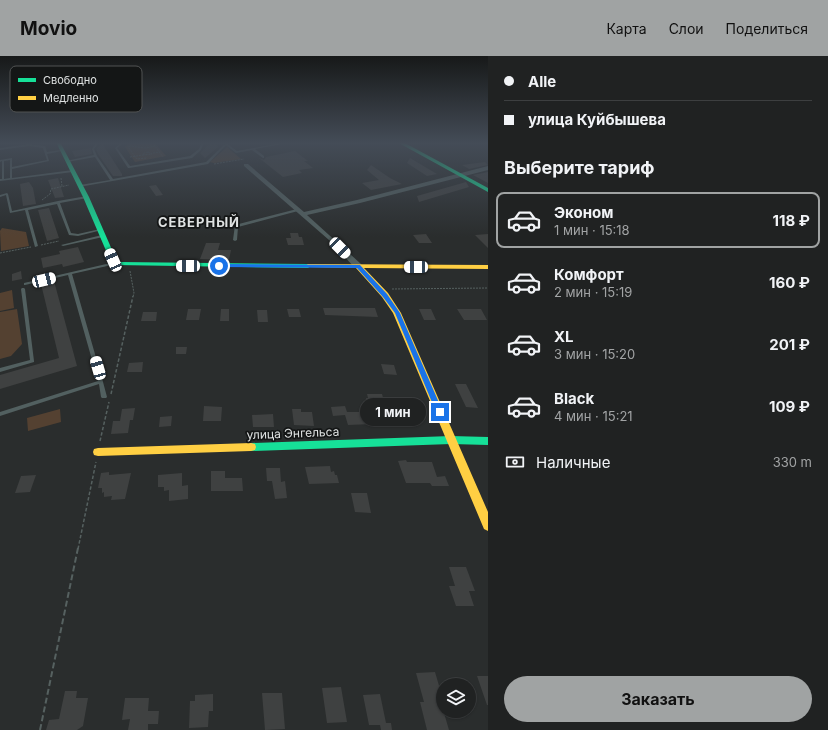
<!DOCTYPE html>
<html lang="ru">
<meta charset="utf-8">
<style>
:root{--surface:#202222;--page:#2d2f2f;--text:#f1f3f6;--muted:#a2a4a5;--line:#3d3f40;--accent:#a0a3a3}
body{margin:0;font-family:Inter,sans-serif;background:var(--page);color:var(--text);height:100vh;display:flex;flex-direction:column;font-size:15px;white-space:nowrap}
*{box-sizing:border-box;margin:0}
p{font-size:13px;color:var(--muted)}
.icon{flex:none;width:22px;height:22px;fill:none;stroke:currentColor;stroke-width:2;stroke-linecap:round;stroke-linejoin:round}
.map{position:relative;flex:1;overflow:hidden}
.side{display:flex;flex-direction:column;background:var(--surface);width:340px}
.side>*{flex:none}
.banner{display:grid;align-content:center;height:88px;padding:0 16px;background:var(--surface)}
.tools{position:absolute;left:436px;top:622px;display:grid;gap:8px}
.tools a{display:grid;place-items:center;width:40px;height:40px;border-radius:50%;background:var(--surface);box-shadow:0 1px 3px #0004,0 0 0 1px var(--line);font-size:20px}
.end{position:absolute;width:18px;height:18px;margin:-9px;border:5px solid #1a73e8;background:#fff;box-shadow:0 0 0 2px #fff}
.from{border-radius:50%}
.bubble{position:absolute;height:28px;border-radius:14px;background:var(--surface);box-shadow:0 1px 3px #0004,0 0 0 1px var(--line);font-size:13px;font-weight:700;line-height:28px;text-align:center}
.car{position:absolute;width:12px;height:24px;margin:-12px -6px;border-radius:5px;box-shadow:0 0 3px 1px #0007;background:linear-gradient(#fff 24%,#345 0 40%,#fff 0 76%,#345 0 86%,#fff 0)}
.banner b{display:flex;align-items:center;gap:14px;height:38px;font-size:15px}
.banner b+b{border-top:1px solid var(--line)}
.banner i{width:10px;height:10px;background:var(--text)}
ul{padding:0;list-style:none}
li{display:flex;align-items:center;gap:12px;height:56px;margin:0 8px 6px;padding:0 8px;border:2px solid transparent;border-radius:8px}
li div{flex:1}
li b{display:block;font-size:15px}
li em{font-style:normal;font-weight:700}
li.active{border-color:var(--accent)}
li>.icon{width:36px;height:36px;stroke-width:1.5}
h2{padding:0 16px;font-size:18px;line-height:48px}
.pay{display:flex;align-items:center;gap:10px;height:44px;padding:0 16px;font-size:15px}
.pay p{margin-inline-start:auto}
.cta{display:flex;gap:8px;margin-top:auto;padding:8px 16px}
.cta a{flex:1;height:46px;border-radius:24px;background:var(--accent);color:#111;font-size:16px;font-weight:700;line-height:46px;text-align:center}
header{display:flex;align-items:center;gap:24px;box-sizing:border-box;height:56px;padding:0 20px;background:var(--accent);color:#111}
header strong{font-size:19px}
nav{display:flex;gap:22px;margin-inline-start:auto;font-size:14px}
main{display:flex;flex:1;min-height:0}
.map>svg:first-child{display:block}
</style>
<header>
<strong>Movio</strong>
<nav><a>Карта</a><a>Слои</a><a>Поделиться</a></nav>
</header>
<main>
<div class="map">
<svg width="488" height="674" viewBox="0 0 488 674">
<rect width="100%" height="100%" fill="#2a2d2d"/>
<path fill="#544131" d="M131,86H154L166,100L135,106L125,91Z
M227,91L241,103L214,107L210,106Z
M2,172L26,176L29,190L1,195L0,175Z
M12,234L14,252L0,255V237Z
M17,253L22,288L11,300L0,303V256Z
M60,353L61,366L28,375L27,362Z"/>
<path fill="#3f4141" d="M211,86H217L218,91L205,102L200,97Z
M102,87L122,118V120H113L98,98L96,93Z
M91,92L92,98L75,101L72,95Z
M295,95L308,105H304L313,112L299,114L302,117L283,121L259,102L264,104L266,101Z
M410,102L437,118L427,120L407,107Z
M485,106L488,109L469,113L462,109Z
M371,109L390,122L402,128L371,134L362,127L379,124L367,114Z
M488,116V127L473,119Z
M58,122L64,141L55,142L48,124Z
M29,126L33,132L36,148L23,150L20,128Z
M466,126L469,131L419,146L417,140Z
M156,129L163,139L156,140L149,130Z
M49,152L59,182L47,185L38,154Z
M290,177H298L299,181H302L304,189H288L286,182H291Z
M426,178L432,187H419L413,179Z
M488,178V192L475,179Z
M206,187H220L218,194H231L229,204L200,203Z
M78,191L84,206L63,211L62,208L43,212L41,202L60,198L59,195Z
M21,215L22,223L12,225V218Z
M54,225L77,310L0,333V319L59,302L41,228Z
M323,252H375L378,261L325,259Z
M188,253H201L199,264H186Z
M221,253H229V265H220Z
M287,253H299L301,261H289Z
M419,253H431L436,264H424Z
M457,253H481L487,264H464Z
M257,254H267L268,266H258Z
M143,256H157L156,265H141Z
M176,291H187L186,298H176Z
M143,306L142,316H127L129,307Z
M381,308L394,309L397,319L384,318Z
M455,328H466L478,352L466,351Z
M367,338H382L386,353H392L397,367L348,369L345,359L333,360L331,351L345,350L347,356H370L366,342H368Z
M204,350L222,351L221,365H203Z
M135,352L133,364H130L128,377L111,378L113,365H120L122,353Z
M292,353H301V356H312L314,370L294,369Z
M273,358L274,371H253L252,359Z
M172,360L171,370L159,371L160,361Z
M406,404L407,406H432L437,421L445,420L449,430H432L430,427H406L398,405Z
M330,410L331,416L334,415L335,419H337L339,427L309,428L305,411Z
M266,412H280L281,426L285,425L287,442L275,443L272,425H267Z
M211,415H225V422H242L243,435H211Z
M109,416V419L131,417L125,443L111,444L112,440L104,441V436L102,437V432H98L101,417Z
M182,417V430L188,429V443L169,445V434L164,435V431H158V419Z
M36,419L30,436L15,437L21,420Z
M351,437H367L371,457L355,456Z
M449,511H466L475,535H469L474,550H456L449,530H455Z
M435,616L440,633H437L449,674H427L420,646H424L416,617Z
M477,620H488V649H487Z
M341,631L347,666L327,667L322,632Z
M65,635H77L76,642H88L83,670L77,674H46L49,664L59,663Z
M262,637H282L285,673L265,674Z
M213,638V655H209L208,671L189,672L190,645H195V639Z
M380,638L386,667H391L392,674H381L380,669H369L363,639Z
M125,642H149L148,655H159L158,668H148V674H128L130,663L122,664Z"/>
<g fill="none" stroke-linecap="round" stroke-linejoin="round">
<path stroke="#566160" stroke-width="1" stroke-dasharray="2 1" stroke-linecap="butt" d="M134,86L128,91L137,103L147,102
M152,86L163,101
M129,90L145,92L155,90
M148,96L152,98L143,99L144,97Z
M153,97L160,96
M130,101L143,99
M214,108L244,103
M61,122L62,130
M42,144L50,138L51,133L69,129
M41,189L59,185
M0,197L31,191
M130,215L134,237L133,241
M392,233L488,232"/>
<path stroke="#566160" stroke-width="1.5" stroke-dasharray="3.5 2" stroke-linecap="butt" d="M111,338L133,240
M100,385L109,346
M78,493L96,406"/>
<path stroke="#566160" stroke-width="2" stroke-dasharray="6 3" stroke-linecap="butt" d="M40,674L78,492"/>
<path fill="#526060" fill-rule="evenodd" d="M97,86H100L94,93L97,100L113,123L206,106L225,88L224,87L225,86L237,95L286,86H293L255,93L264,100V102H263L252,94L236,97L226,89L208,108L79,131V129H80L110,124L95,101L67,106L66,105L94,99L92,93Z
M122,86H125L117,92L130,110L190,100L199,93L202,86H204L201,94L192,102L129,112H128L115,92Z
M29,88L45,90L47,96L61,94L62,95L47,98L49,105L12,113V122L73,114L74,115L73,116L0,125V123H2V105L0,106V104L12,102V111L47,104L43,92L29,90L0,94V92ZM10,104V122L4,123V105Z
M7,137L8,138L12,155L58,145L87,140V142L60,147L71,177L78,178L100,173L102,174L78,180L69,179L57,148L28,154L38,190L35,191L25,154L10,157L6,139L0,141V139Z
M297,153L299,154L298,155L238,171L237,184L235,185L233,184L235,169Z
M102,179H103V181L63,190L61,189Z
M115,206L117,207L116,208L72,218L103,326L107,341L106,342H102L101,341L99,328L0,360V356L98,325L68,219L25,229H24V227Z
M22,232H24L25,233L34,305V306L0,316V312L30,304L21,233Z"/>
<path fill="#526060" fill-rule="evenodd" d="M244,108H248L304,156L357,144L488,110V114L360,147L307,159L361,208L362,210L358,212H355L329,184L244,110Z"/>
<path fill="#16e098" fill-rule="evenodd" d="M56,86H60L89,141L116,203L120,206L308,208L311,210L308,212L116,209L110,204L83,141Z
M397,86H403L488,132V136Z
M451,380L488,381V389L451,388L251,395L247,394L246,391L247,388L251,387Z"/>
<path fill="#ffcf43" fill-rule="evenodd" d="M308,208L488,209V213L364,212L388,237L401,257L488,456V475L484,473L393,257L382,241L356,212L306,211L305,210Z
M251,387L255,388L256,391L255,394L251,395L98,400L94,399L93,396L94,393L98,392Z"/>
</g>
<linearGradient id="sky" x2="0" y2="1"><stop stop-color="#171919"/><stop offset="0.48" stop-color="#444c57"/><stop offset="1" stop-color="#444c57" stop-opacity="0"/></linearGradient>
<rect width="488" height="181" fill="url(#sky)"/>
<path fill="#1a73e8" d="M219,208L360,209L387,238L400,257L443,356L442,358H437L436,356L395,257L383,241L357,212L217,211Z"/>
<g text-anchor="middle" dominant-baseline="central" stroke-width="3.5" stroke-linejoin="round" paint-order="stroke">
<g font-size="12" fill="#dfe2e2" stroke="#141616">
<text transform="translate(293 377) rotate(-2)">улица Энгельса</text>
</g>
<g font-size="13" font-weight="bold" letter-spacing="1" fill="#dfe2e2" stroke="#141616">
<text x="199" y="166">СЕВЕРНЫЙ</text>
</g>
</g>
<rect x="10" y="10" width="132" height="46" rx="6" fill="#141616" stroke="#515353" stroke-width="1"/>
<rect x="18" y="22" width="18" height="4" fill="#16e098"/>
<rect x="18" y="40" width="18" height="4" fill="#ffcf43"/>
<g font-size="11" fill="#dfe2e2">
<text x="43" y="28">Свободно</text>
<text x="43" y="46">Медленно</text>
</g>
</svg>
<div class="tools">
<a><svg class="icon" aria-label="layers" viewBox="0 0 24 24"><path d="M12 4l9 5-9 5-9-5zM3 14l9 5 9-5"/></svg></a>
</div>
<i class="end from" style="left:219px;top:210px"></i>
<i class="end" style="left:440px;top:356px"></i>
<div class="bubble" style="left:360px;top:342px;width:66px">1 мин</div>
<i class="car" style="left:340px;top:192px;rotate:135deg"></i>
<i class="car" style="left:113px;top:204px;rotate:336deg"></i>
<i class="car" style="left:188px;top:210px;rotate:270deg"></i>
<i class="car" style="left:416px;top:211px;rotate:270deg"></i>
<i class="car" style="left:44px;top:224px;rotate:76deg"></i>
<i class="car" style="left:98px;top:312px;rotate:344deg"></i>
</div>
<section class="side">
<div class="banner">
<b><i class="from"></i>Alle</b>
<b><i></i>улица Куйбышева</b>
</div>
<h2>Выберите тариф</h2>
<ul>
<li class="active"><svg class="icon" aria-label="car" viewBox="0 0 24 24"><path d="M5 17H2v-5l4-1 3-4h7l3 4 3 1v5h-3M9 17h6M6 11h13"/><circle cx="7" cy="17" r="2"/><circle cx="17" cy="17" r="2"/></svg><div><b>Эконом</b><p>1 мин · 15:18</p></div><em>118 ₽</em></li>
<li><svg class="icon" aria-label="car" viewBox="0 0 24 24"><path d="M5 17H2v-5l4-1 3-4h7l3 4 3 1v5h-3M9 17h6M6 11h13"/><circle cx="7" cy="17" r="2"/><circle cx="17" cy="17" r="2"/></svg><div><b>Комфорт</b><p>2 мин · 15:19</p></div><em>160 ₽</em></li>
<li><svg class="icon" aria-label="car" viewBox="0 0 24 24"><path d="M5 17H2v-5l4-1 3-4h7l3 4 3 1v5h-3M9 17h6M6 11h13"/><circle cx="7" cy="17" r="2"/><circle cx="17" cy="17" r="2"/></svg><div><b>XL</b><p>3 мин · 15:20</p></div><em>201 ₽</em></li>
<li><svg class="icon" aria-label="car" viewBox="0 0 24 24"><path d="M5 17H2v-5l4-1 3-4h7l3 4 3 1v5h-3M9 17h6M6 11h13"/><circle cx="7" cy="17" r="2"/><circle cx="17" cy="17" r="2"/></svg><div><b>Black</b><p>4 мин · 15:21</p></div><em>109 ₽</em></li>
</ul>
<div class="pay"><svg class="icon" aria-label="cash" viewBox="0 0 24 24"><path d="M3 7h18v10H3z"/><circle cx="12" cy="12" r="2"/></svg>Наличные<p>330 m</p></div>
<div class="cta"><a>Заказать</a></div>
</section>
</main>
